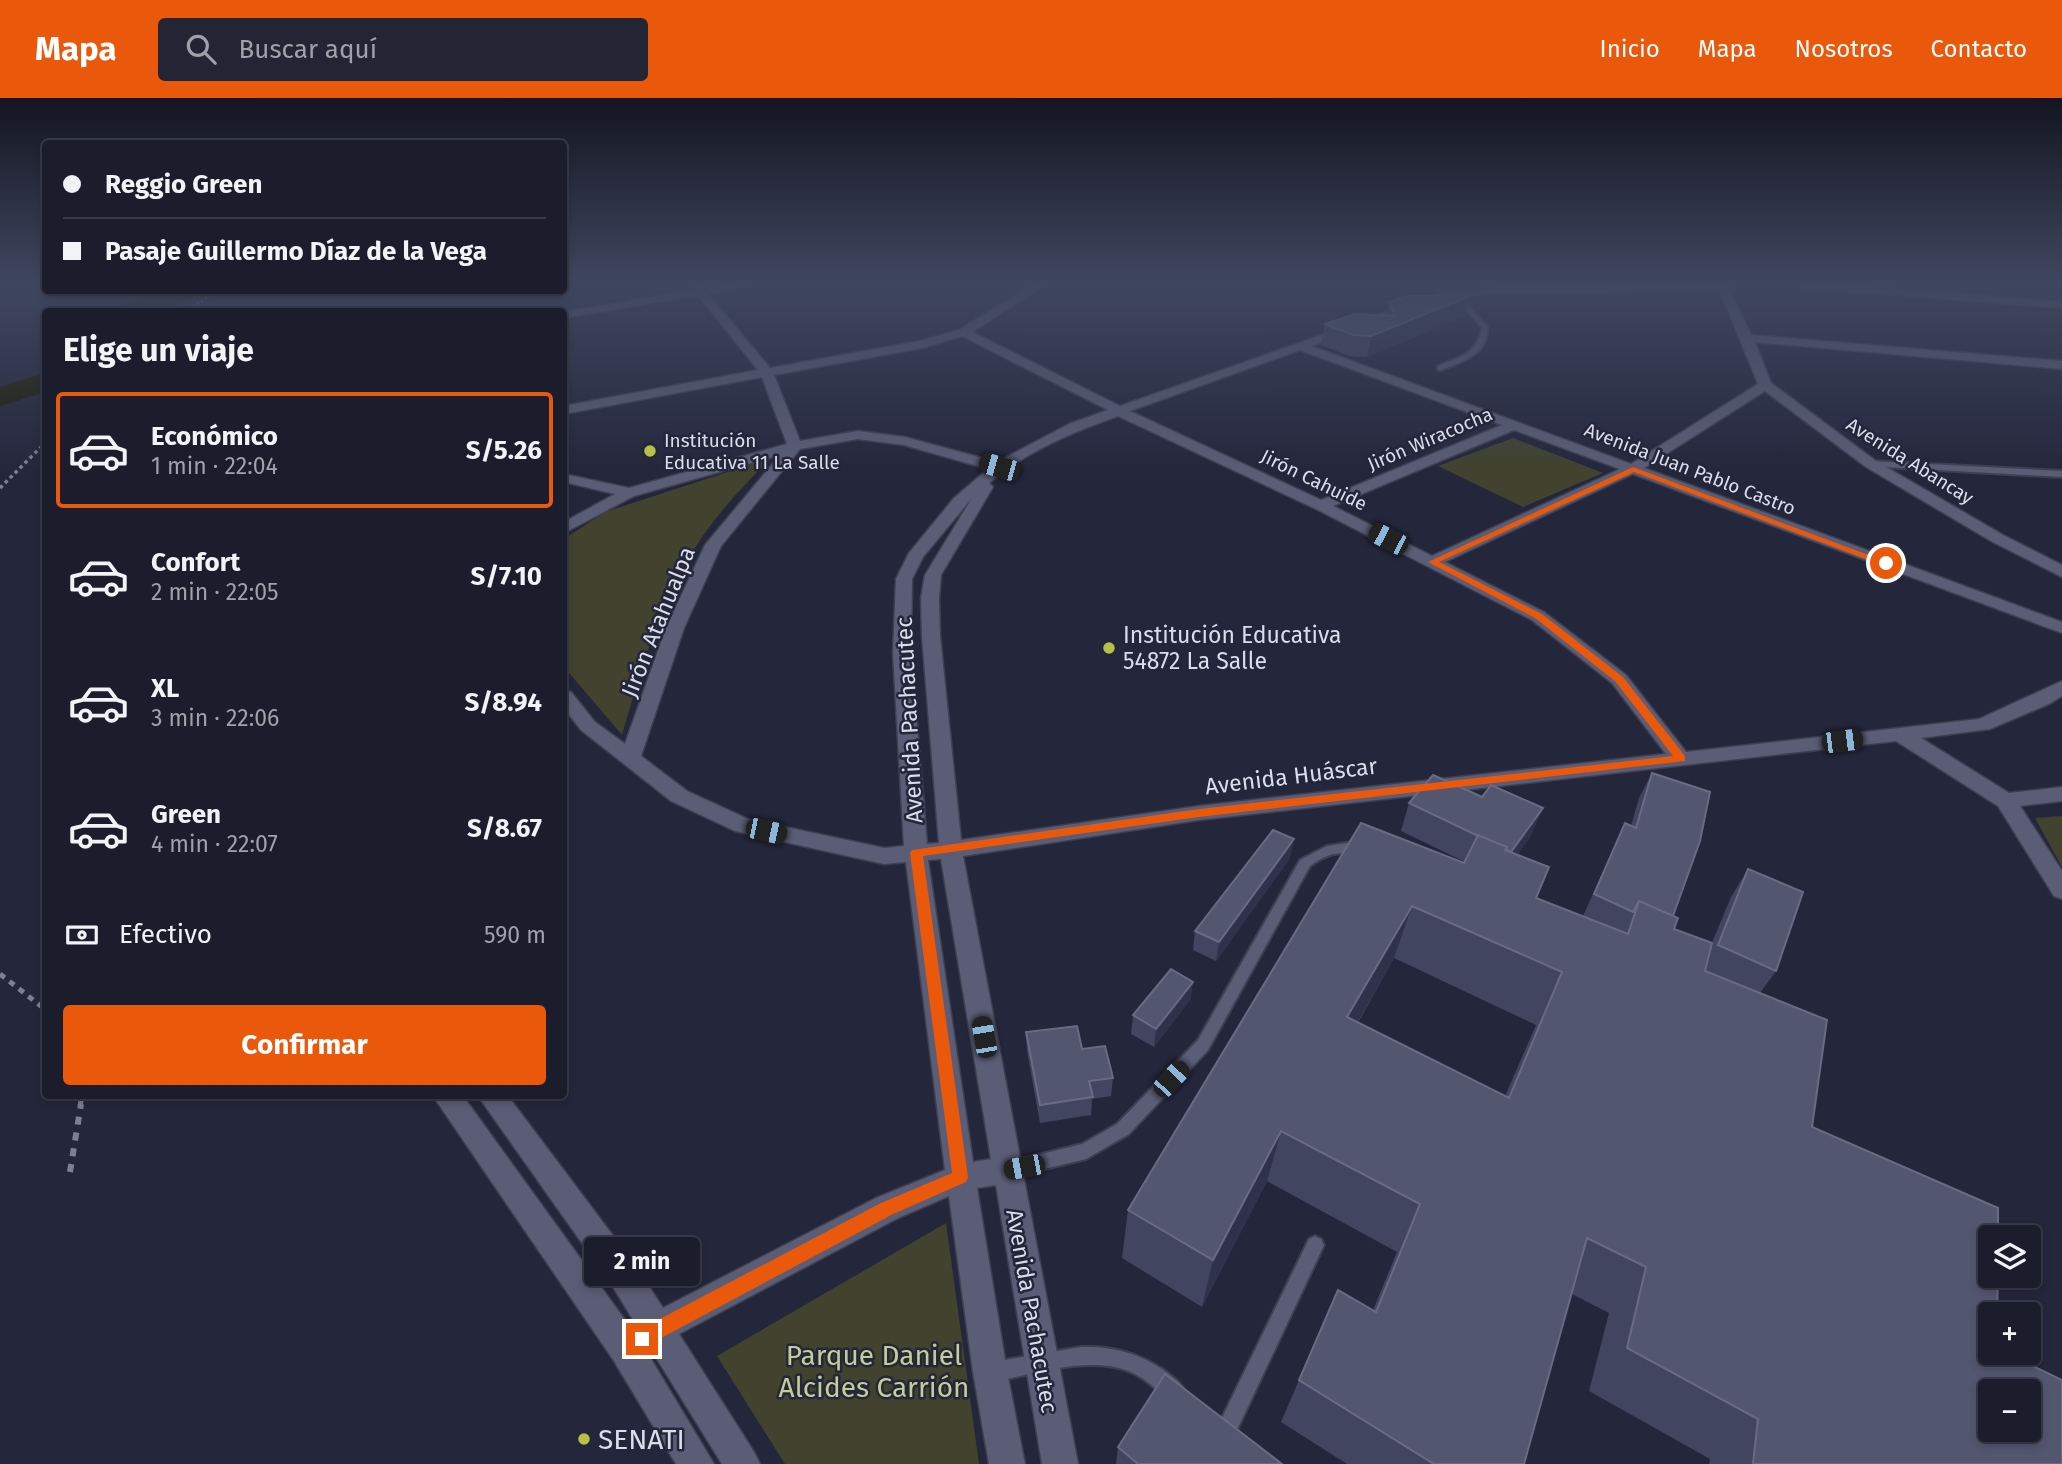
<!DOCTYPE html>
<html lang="es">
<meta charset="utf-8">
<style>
:root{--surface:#1b1c2c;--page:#242534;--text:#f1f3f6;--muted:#a0a1a9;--line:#393a48;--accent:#ea580c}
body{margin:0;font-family:"Fira Sans",sans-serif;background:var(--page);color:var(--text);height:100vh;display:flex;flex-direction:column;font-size:26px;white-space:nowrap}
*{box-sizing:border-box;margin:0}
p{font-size:23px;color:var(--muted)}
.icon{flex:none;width:38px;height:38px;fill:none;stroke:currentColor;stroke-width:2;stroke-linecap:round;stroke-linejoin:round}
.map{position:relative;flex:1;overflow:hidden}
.sheet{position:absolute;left:42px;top:210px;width:525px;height:791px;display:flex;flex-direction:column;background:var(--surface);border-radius:7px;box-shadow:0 4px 10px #0003,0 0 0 2px var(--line)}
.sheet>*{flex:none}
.guide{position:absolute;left:42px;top:42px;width:525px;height:154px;border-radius:7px;box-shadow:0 4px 10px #0003,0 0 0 2px var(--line);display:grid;align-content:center;height:154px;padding:0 21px;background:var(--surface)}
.controls{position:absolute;left:1978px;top:1127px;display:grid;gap:14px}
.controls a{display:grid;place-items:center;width:63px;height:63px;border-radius:7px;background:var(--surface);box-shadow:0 4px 10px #0003,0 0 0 2px var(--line);font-size:35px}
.end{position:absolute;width:32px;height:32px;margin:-16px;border:9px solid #ea580c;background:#fff;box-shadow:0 0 0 4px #fff}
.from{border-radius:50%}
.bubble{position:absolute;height:49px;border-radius:7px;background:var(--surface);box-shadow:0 4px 10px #0003,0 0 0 2px var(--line);font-size:23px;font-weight:700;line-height:49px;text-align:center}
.car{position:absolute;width:21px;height:42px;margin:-21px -10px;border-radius:9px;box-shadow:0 0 5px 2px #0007;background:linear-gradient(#222 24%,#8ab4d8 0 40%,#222 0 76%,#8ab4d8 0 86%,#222 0)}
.guide b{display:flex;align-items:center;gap:24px;height:66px;font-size:26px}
.guide b+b{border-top:2px solid var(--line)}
.guide i{width:18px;height:18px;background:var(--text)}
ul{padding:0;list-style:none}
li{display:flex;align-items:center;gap:21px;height:116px;margin:0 14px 10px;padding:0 7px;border:4px solid transparent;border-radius:7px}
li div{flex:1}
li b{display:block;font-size:26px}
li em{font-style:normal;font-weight:700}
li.selected{border-color:var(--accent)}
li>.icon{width:63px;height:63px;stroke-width:1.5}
h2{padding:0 21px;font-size:32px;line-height:84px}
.pay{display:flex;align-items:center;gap:18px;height:77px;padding:0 21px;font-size:26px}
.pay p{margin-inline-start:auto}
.action{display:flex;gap:14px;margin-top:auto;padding:14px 21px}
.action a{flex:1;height:80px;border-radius:7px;background:var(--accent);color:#fff;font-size:28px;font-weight:700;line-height:80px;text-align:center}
header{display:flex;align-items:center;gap:42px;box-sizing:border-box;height:98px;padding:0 35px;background:var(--accent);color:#fff}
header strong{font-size:33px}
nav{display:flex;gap:38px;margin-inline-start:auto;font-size:24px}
.search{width:490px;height:63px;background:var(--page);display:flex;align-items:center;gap:18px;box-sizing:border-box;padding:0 24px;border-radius:7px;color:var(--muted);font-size:26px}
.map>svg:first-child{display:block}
</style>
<header>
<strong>Mapa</strong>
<div class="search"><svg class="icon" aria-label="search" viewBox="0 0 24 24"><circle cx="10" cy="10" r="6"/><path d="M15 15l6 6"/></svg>Buscar aquí</div>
<nav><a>Inicio</a><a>Mapa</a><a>Nosotros</a><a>Contacto</a></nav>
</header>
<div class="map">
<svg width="2062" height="1366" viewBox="0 0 2062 1366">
<rect width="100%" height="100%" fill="#24263b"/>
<path fill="#41432e" d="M1513,340L1603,375L1523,409L1438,368Z
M771,360C741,390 710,423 689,460C657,515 640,576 622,637L564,569V441L605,414Z
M2062,718V769L2035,720Z
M946,1125L979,1366H785L717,1258Z"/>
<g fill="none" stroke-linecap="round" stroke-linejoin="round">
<path fill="#1a1c00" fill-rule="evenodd" d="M164,192H203L199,198L156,214H117L120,208Z
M46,274V294L0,308V289Z"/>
<g stroke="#3e4051" stroke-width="4">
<path id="lane" d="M1453,196H1457L1487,228C1490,255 1463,264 1441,272H1438V268C1460,259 1478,256 1482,229L1453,198Z
M1871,363L2062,373V379L1868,368L1867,366Z
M1353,744L1366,746L1368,749L1366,752C1340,758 1335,750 1310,768L1208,952L1129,1036L1086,1061L1007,1080L1001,1078L999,1072L1001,1066L1082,1046L1117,1026L1198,942L1300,762L1327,748Z
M1315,1138L1321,1141L1324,1147L1235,1336L1228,1339L1221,1336L1218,1329L1221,1322L1309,1141Z
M1081,1249C1113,1248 1139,1255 1165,1273C1172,1279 1180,1283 1184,1292L1181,1299L1174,1302C1159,1296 1148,1282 1133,1275C1094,1256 1033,1276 993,1284L986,1281L983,1274L986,1267L993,1264Z"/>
</g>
<g stroke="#3e4051" stroke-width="3">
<path id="street" d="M690,187H701L703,190L744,187L708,196L770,270L920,243L959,232L1032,187H1045L972,234L1120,308L1438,196L1503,188L1727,187L1751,237L2062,263V271L1755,244L1771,285L1876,363L2003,437L2062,467V479L1991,443L1866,369L1765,293L1644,370L2062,524V535L1633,376L1445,464L1544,514L1626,577L1686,654L1979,621L2062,583V598L2049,606L1990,631L1921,640L2009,695L2062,689V703L2020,708L2062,773V801L2054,798L1998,708L1896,643L1199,722L963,758L1078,1366H1042L996,1087L977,1090L1007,1274L1025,1366H989L973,1274L949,1098L898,1120L679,1236L754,1354L760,1366H722L652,1253L648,1256L714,1366H676L614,1263L433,998H463L630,1229L635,1225L613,1189L478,998H508L635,1167L663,1210L876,1100L945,1072L906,764L884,766L735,733L671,703L581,632L564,610V592L571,594L595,624L625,646L666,530L705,447L780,357L634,398L564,435V424L615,396L564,384V376L629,390L787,346L762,279L564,316V308L758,272L698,197L564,220V214L693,192ZM1720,193L1758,286L1631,366L1311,248L1440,202L1503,194ZM962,238L1108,312L1069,326L997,364L905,339L858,333L800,343L774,277L922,250ZM1300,252L1502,327L1321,402L1130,313ZM1118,318L1316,411L1532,522L1612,585L1666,656L1199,708L961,742L940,538L939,500L941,477L993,389L989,385C1025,354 1073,334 1118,318ZM1514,332L1620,371L1432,458L1333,408ZM858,341L904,347L988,371L954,400L909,455L896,481L893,555L904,748L884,750L748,721L687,693L641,658L684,530L721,448L800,351ZM972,400L925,477L921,500L922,538L939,745L927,746L911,555L912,481L923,459ZM941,761L991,1061L973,1064L928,762Z
M1798,187H1847L2062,204V210L1803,190Z"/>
</g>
<path stroke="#7e8092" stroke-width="2.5" stroke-dasharray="2.5 2.5" stroke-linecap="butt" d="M184,214L220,192"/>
<path stroke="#7e8092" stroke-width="3.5" stroke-dasharray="3.5 3.5" stroke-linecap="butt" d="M0,390L46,344"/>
<path stroke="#7e8092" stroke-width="5" stroke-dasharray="6 6" stroke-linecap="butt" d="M0,876L46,912
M80,1008L82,998"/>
<path stroke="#7e8092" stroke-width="6" stroke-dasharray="8 8" stroke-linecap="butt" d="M70,1074L81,1006"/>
<use href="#lane" fill="#5a5d75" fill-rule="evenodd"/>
<use href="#street" fill="#5a5d75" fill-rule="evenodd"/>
</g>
<path fill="#424560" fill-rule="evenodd" d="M1389,204L1465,218L1367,259L1349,258L1321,247L1325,226L1386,217Z
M1652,675L1674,831L1711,847L1731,799L1748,771L1776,873L1760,895L1812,1029L1990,1255L2062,1366H1709L1710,1361L1589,1293L1609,1215L1572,1196L1524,1366H1347L1281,1324L1299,1282L1373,1212L1397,1154L1267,1083L1202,1209L1122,1160L1128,1112L1361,725L1464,765L1465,764L1401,733L1409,705L1531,738L1517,757L1536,800L1583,818L1625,725L1631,728L1639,700ZM1394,860L1536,927L1505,998L1358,925Z
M1290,760L1216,863L1193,852L1195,833Z
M1193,884L1190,902L1154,949L1131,936L1133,917Z
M1026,934L1082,951L1113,980L1111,998L1092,1001L1091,1017L1040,1025L1027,953Z
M1118,1349L1282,1366H1116Z"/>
<path fill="#2f324b" d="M1470,198L1465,218L1367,259L1371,238Z
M1543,710L1531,738L1495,789L1506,761Z
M1294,741L1290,760L1216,863L1219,844Z
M1412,808L1394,860L1331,971L1347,919Z
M1193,884L1190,902L1154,949L1156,931Z
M1281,1033L1267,1083L1202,1209L1213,1162Z"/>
<path fill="#53566f" stroke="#686b83" stroke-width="2" fill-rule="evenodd" d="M1408,198H1470L1371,238L1353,237L1325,226L1355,216L1395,218L1389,204Z
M1652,675L1710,694L1700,743L1673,818L1639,803L1633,814L1594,796L1625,725L1636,730Z
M1433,677L1482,699L1491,687L1543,710L1511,754L1506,752L1507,749L1478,737V738L1409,705Z
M1361,725L1464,765L1478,737L1507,749L1505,752L1549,769L1536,800L1628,836L1639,803L1678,820L1674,831L1712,845L1705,873L1827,922L1812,1029L1998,1110V1139H1990V1178H1998L1997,1216H1990V1255H2006L2062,1282V1366H1753L1758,1321L1627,1250L1646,1169L1587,1140L1524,1366H1434L1299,1282L1338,1192L1376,1214L1420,1106L1281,1033L1213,1162L1128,1112ZM1412,808L1562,874L1509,1000L1347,919ZM1990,1293H2028V1332H1990Z
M1273,732L1294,741L1219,844L1195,833Z
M1748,771L1803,794L1776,873L1718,847Z
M1171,871L1193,884L1156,931L1133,917Z
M1077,928L1082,951L1105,948L1113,980L1089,983L1093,999L1040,1007L1026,934Z
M1165,1276L1282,1366H1138L1118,1349Z"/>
<linearGradient id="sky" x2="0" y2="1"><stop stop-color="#141520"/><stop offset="0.49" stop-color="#3f4760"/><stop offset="1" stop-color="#3f4760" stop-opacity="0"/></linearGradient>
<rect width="2062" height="378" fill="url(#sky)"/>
<path fill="#ea580c" d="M1633,369L1890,465L1882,467L1634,374L1439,464L1542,516L1623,579L1685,658V663L1199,719L923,758L968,1079L966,1084L893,1116L648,1247L642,1249L635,1247L633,1241L635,1234L881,1105L952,1075L910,755L912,752L1199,711L1673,658L1615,583L1535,520L1428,464Z"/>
<g fill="#b8c147" stroke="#24263b" stroke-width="2.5">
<circle cx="650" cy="353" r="7"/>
<circle cx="1109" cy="550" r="7"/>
<circle cx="584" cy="1341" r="7"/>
</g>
<g text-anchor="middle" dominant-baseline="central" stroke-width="5" stroke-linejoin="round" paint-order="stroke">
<g font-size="19" fill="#dbddeb" stroke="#24263b">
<text transform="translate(1430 341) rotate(-23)">Jirón Wiracocha</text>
<text transform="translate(1910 363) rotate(32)">Avenida Abancay</text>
<text transform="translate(1690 371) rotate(21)">Avenida Juan Pablo Castro</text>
<text transform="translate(1314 382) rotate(26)">Jirón Cahuide</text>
</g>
<g font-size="19" fill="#dbddeb" stroke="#24263b" text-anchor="start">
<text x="664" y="342">Institución<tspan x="664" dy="22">Educativa 11 La Salle</tspan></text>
</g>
<g font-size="23" fill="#dbddeb" stroke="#24263b">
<text transform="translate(658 524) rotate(-68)">Jirón Atahualpa</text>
<text transform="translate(909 622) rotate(-93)">Avenida Pachacutec</text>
<text transform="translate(1291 678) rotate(-7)">Avenida Huáscar</text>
<text transform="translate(1032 1213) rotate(80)">Avenida Pachacutec</text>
</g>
<g font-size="23" fill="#dbddeb" stroke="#24263b" text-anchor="start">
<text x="1123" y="537">Institución Educativa<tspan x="1123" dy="26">54872 La Salle</tspan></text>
</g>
<g font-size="28" fill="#c6cd92" stroke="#24263b">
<text x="874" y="1257">Parque Daniel<tspan x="874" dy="32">Alcides Carrión</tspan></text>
</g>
<g font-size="28" fill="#dbddeb" stroke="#24263b" text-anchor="start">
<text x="598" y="1341">SENATI</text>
</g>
</g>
</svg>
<div class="controls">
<a><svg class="icon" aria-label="layers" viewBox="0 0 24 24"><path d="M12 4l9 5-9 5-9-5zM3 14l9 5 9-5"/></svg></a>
<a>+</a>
<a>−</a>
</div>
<i class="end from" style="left:1886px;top:465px"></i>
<i class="end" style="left:642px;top:1241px"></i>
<div class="bubble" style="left:584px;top:1139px;width:116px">2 min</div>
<i class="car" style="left:999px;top:369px;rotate:286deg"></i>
<i class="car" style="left:1388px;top:441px;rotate:297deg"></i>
<i class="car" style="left:1842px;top:643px;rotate:83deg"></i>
<i class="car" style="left:766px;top:733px;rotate:102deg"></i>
<i class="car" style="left:984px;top:939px;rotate:350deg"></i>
<i class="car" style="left:1171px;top:981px;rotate:43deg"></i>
<i class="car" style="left:1024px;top:1069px;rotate:259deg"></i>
<div class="guide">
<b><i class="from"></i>Reggio Green</b>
<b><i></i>Pasaje Guillermo Díaz de la Vega</b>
</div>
<section class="sheet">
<h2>Elige un viaje</h2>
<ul>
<li class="selected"><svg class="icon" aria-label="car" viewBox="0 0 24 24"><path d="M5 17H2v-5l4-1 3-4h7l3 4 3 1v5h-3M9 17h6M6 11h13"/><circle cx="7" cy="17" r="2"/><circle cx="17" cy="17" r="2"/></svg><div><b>Económico</b><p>1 min · 22:04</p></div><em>S/5.26</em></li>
<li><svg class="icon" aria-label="car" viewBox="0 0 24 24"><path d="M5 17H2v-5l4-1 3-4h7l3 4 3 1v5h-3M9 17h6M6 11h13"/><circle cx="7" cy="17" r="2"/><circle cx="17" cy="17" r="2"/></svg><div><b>Confort</b><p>2 min · 22:05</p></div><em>S/7.10</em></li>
<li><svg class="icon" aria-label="car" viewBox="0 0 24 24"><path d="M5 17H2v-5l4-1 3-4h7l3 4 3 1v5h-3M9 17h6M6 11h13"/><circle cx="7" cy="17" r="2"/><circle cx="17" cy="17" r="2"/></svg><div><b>XL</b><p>3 min · 22:06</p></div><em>S/8.94</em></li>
<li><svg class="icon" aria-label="car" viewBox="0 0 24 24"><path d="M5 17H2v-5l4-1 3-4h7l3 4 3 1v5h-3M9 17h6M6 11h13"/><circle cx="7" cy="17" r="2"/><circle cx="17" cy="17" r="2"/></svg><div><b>Green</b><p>4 min · 22:07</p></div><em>S/8.67</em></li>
</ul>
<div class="pay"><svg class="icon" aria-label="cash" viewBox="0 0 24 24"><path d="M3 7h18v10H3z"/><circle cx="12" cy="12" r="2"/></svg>Efectivo<p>590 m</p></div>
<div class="action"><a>Confirmar</a></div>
</section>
</div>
